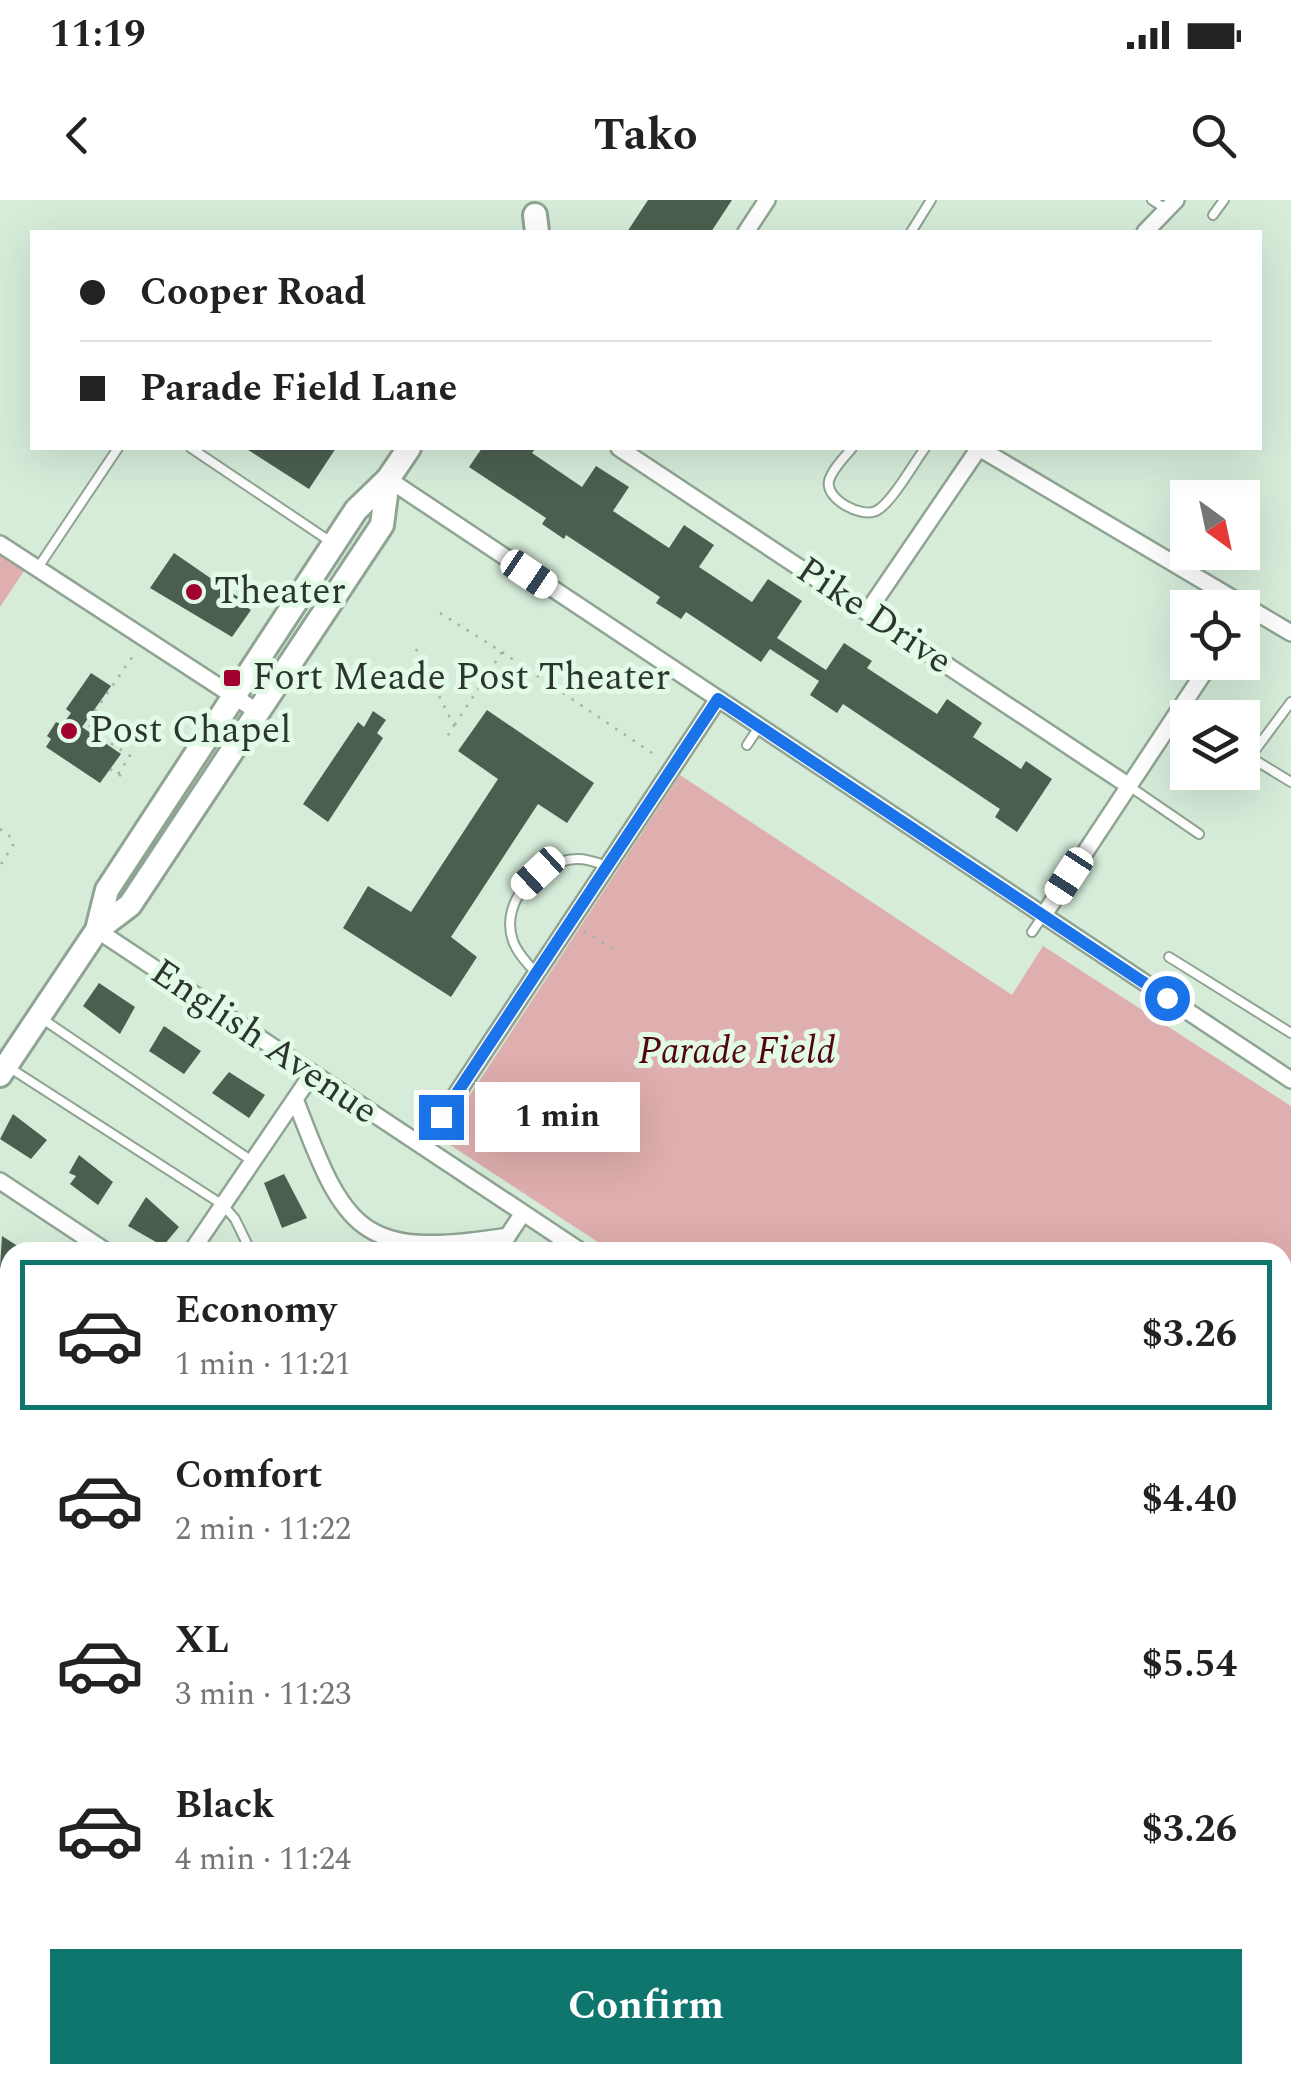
<!DOCTYPE html>
<meta charset="utf-8">
<style>
:root{--surface:#fff;--page:#f2f2f2;--text:#222;--muted:#767676;--line:#e0e0e0;--accent:#0f766e}
body{margin:0;font-family:Spectral,serif;background:var(--page);color:var(--text);height:100vh;display:flex;flex-direction:column;font-size:38px;white-space:nowrap}
*{box-sizing:border-box;margin:0}
p{font-size:32px;color:var(--muted)}
.icon{flex:none;width:55px;height:55px;fill:none;stroke:currentColor;stroke-width:2;stroke-linecap:round;stroke-linejoin:round}
.map{position:relative;flex:1;overflow:hidden}
.details{position:absolute;left:0px;top:1042px;width:1292px;height:842px;display:flex;flex-direction:column;background:var(--surface);border-radius:30px 30px 0 0;box-shadow:0 10px 40px #0002}
.details>*{flex:none}
.banner{position:absolute;left:30px;top:30px;width:1232px;height:220px;border-radius:0px;box-shadow:0 10px 40px #0002;display:grid;align-content:center;height:220px;padding:0 50px;background:var(--surface)}
.needle{width:65px;rotate:147deg}
.fabs{position:absolute;left:1170px;top:280px;display:grid;gap:20px}
.fabs a{display:grid;place-items:center;width:90px;height:90px;border-radius:0px;background:var(--surface);box-shadow:0 10px 40px #0002;font-size:50px}
.end{position:absolute;width:45px;height:45px;margin:-22px;border:12px solid #1a73e8;background:#fff;box-shadow:0 0 0 5px #fff}
.from{border-radius:50%}
.bubble{position:absolute;height:70px;border-radius:0px;background:var(--surface);box-shadow:0 10px 40px #0002;font-size:32px;font-weight:700;line-height:70px;text-align:center}
.car{position:absolute;width:30px;height:60px;margin:-30px -15px;border-radius:12px;box-shadow:0 0 8px 2px #0007;background:linear-gradient(#fff 24%,#345 0 40%,#fff 0 76%,#345 0 86%,#fff 0)}
.banner b{display:flex;align-items:center;gap:35px;height:95px;font-size:38px}
.banner b+b{border-top:2px solid var(--line)}
.banner i{width:25px;height:25px;background:var(--text)}
ul{padding:18px 0 0;list-style:none}
li{display:flex;align-items:center;gap:30px;height:150px;margin:0 20px 15px;padding:0 30px;border:5px solid transparent;border-radius:0px}
li div{flex:1}
li b{display:block;font-size:38px}
li em{font-style:normal;font-weight:700}
li.on{border-color:var(--accent)}
li>.icon{width:90px;height:90px;stroke-width:1.5}
.button{display:flex;gap:20px;margin-top:auto;padding:20px 50px}
.button a{flex:1;height:115px;border-radius:0px;background:var(--accent);color:#fff;font-size:40px;font-weight:700;line-height:115px;text-align:center}
.status{display:flex;justify-content:space-between;align-items:center;height:70px;padding:0 50px;background:var(--surface);direction:ltr}
.status svg{height:28px;fill:currentColor}
header{display:flex;justify-content:space-between;align-items:center;height:130px;padding:0 50px;background:var(--surface);font-size:45px;font-weight:700}
.map>svg:first-child{display:block}
</style>
<div class="status"><b>11:19</b><svg viewBox="0 0 49 12"><path d="M0 12V9h3v3zM5 12V6h3v6zM10 12V3h3v9zM15 12V0h3v12zM26 1h20v11H26zM47 4h2v5h-2z"/></svg></div>
<header><svg class="icon" aria-label="back" viewBox="0 0 24 24"><path d="M15 5l-7 7 7 7"/></svg>Tako<svg class="icon" aria-label="search" viewBox="0 0 24 24"><circle cx="10" cy="10" r="6"/><path d="M15 15l6 6"/></svg></header>
<div class="map">
<svg width="1291" height="1883" viewBox="0 0 1291 1883">
<rect width="100%" height="100%" fill="#d6ecd9"/>
<path fill="#dfaeae" d="M0,355L24,371L0,407Z
M680,575L1012,795L1043,746L1291,906V1503L1282,1497V1052H613L441,939Z"/>
<path fill="#4c5f4f" d="M648,0H732L711,32H627Z
M245,248H336L309,289Z
M482,248H536L532,253L582,287L596,266L629,287L613,311L669,348L684,325L714,345L699,367L752,402L768,379L802,401L777,438L826,470L844,443L872,461L867,468L937,514L947,499L982,523L973,537L1021,569L1026,561L1052,579L1017,632L995,617L1000,609L843,504L837,513L810,495L819,481L770,449L761,462L686,412L681,419L656,403L660,397L566,335L564,339L542,324L546,318L469,267Z
M174,353L238,397L236,400L251,410L232,437L150,388Z
M91,473L111,486L82,527L121,554L100,583L46,547L51,539L47,536L56,522L62,525L71,513L66,509Z
M487,510L594,583L567,623L538,604L451,737L477,757L451,797L343,728L368,686L411,712L498,579L458,551Z
M373,511L386,520L377,533L383,538L328,622L303,604L358,522L364,527Z
M99,783L135,807L120,834L83,806Z
M164,826L201,851L184,874L149,851Z
M229,872L265,895L249,918L212,893Z
M13,914L47,940L31,959L0,939Z
M79,955L113,982L98,1005L70,984L76,976L69,973Z
M284,974L307,1018L282,1028L264,983Z
M146,997L179,1027L163,1046L128,1026Z
M2,1036L27,1052H10V1073L0,1067Z
M0,1571L10,1579V1606L0,1599Z
M0,1687L10,1693V1722L0,1715Z
M242,1875H285L291,1878L288,1883H248L240,1878Z"/>
<g fill="none" stroke-linecap="round" stroke-linejoin="round">
<g stroke="#8fa492" stroke-width="12">
<path id="lane" d="M1152,0L1166,9
M1213,15L1224,0
M911,32L931,0
M191,248L331,342
M852,248C845,257 832,269 829,281C825,299 861,318 876,311C891,304 914,263 925,248
M37,369L118,248
M1291,502L1250,557L1291,582
M747,545L759,527
M1129,586L1199,634
M1032,732L1043,716
M1169,757L1291,833
M536,773C528,764 517,753 513,741C499,702 538,661 576,659C586,658 598,663 607,666
M41,818L252,961
M10,868L223,1005L235,1019L251,1052
M0,1110L10,1115
M1291,1823L1285,1836L1291,1850"/>
</g>
<g stroke="#8fa492" stroke-width="20">
<path id="street" d="M746,32L767,0
M1145,32L1176,0
M619,248L1129,586
M979,248L1291,433
M388,279L1291,880
M0,344L258,512
M868,411L979,248
M1043,716L1211,462
M97,730L582,1052
M295,899C345,1031 359,1060 508,1036
M422,946L718,499
M0,981L107,1052
M191,1052L312,874
M497,1052L523,1013
M0,1178L10,1173
M1282,1516L1291,1522
M0,1542L10,1548
M0,1645L10,1651
M0,1750L10,1756
M0,1868H10
M96,1875L113,1883
M192,1875L204,1883
M348,1875L360,1883
M425,1883L430,1875"/>
</g>
<g stroke="#8fa492" stroke-width="28">
<path id="secondary" d="M535,15L537,32
M97,730L130,705L382,325L388,279
M0,875L97,730L107,690L356,310L388,279L409,248"/>
</g>
<path stroke="#a1b3a3" stroke-width="2.5" stroke-dasharray="2.5 8" stroke-linecap="butt" d="M440,413L502,452L454,526
M416,449L454,526L444,541
M502,452L658,557
M110,569L121,576
M118,574L130,556L88,528L97,517L93,514L135,453
M0,629L12,638L13,645L0,666
M584,731L617,752
M782,1875L783,1883
M1056,1875L1061,1883"/>
<use href="#lane" stroke="#fff" stroke-width="8"/>
<use href="#street" stroke="#fff" stroke-width="15"/>
<use href="#secondary" stroke="#fff" stroke-width="22"/>
</g>
<g fill="none" stroke-linecap="round" stroke-linejoin="round">
<path stroke="#1a73e8" stroke-width="12" d="M441,917L718,499L1167,798"/>
</g>
<g fill="#a1012c" stroke="#e3fae6" stroke-width="4">
<circle cx="194" cy="392" r="10"/>
<rect x="222" y="468" width="20" height="20" rx="5"/>
<circle cx="69" cy="531" r="10"/>
</g>
<g text-anchor="middle" dominant-baseline="central" stroke-width="10" stroke-linejoin="round" paint-order="stroke">
<g font-size="38" fill="#2c352e" stroke="#e3fae6" text-anchor="start">
<text x="214" y="392">Theater</text>
<text x="252" y="478">Fort Meade Post Theater</text>
<text x="89" y="531">Post Chapel</text>
</g>
<g font-size="38" fill="#2c352e" stroke="#e3fae6">
<text transform="translate(874 416) rotate(34)">Pike Drive</text>
<text transform="translate(264 842) rotate(34)">English Avenue</text>
</g>
<g font-size="38" font-style="italic" fill="#510514" stroke="#e3fae6">
<text x="737" y="852">Parade Field</text>
</g>
</g>
</svg>
<div class="fabs">
<a><svg class="needle" viewBox="-14 -14 28 28"><path d="M0-13l5 13h-10z" fill="#e53935"/><path d="M0 13l5-13h-10z" fill="#767676"/></svg></a>
<a><svg class="icon" aria-label="locate" viewBox="0 0 24 24"><circle cx="12" cy="12" r="6"/><path d="M12 2v4M12 18v4M2 12h4M18 12h4"/></svg></a>
<a><svg class="icon" aria-label="layers" viewBox="0 0 24 24"><path d="M12 4l9 5-9 5-9-5zM3 14l9 5 9-5"/></svg></a>
</div>
<i class="end from" style="left:1167px;top:798px"></i>
<i class="end" style="left:441px;top:917px"></i>
<div class="bubble" style="left:475px;top:882px;width:165px">1 min</div>
<i class="car" style="left:529px;top:374px;rotate:124deg"></i>
<i class="car" style="left:538px;top:673px;rotate:227deg"></i>
<i class="car" style="left:1069px;top:676px;rotate:213deg"></i>
<div class="banner">
<b><i class="from"></i>Cooper Road</b>
<b><i></i>Parade Field Lane</b>
</div>
<section class="details">
<ul>
<li class="on"><svg class="icon" aria-label="car" viewBox="0 0 24 24"><path d="M5 17H2v-5l4-1 3-4h7l3 4 3 1v5h-3M9 17h6M6 11h13"/><circle cx="7" cy="17" r="2"/><circle cx="17" cy="17" r="2"/></svg><div><b>Economy</b><p>1 min · 11:21</p></div><em>$3.26</em></li>
<li><svg class="icon" aria-label="car" viewBox="0 0 24 24"><path d="M5 17H2v-5l4-1 3-4h7l3 4 3 1v5h-3M9 17h6M6 11h13"/><circle cx="7" cy="17" r="2"/><circle cx="17" cy="17" r="2"/></svg><div><b>Comfort</b><p>2 min · 11:22</p></div><em>$4.40</em></li>
<li><svg class="icon" aria-label="car" viewBox="0 0 24 24"><path d="M5 17H2v-5l4-1 3-4h7l3 4 3 1v5h-3M9 17h6M6 11h13"/><circle cx="7" cy="17" r="2"/><circle cx="17" cy="17" r="2"/></svg><div><b>XL</b><p>3 min · 11:23</p></div><em>$5.54</em></li>
<li><svg class="icon" aria-label="car" viewBox="0 0 24 24"><path d="M5 17H2v-5l4-1 3-4h7l3 4 3 1v5h-3M9 17h6M6 11h13"/><circle cx="7" cy="17" r="2"/><circle cx="17" cy="17" r="2"/></svg><div><b>Black</b><p>4 min · 11:24</p></div><em>$3.26</em></li>
</ul>
<div class="button"><a>Confirm</a></div>
</section>
</div>
